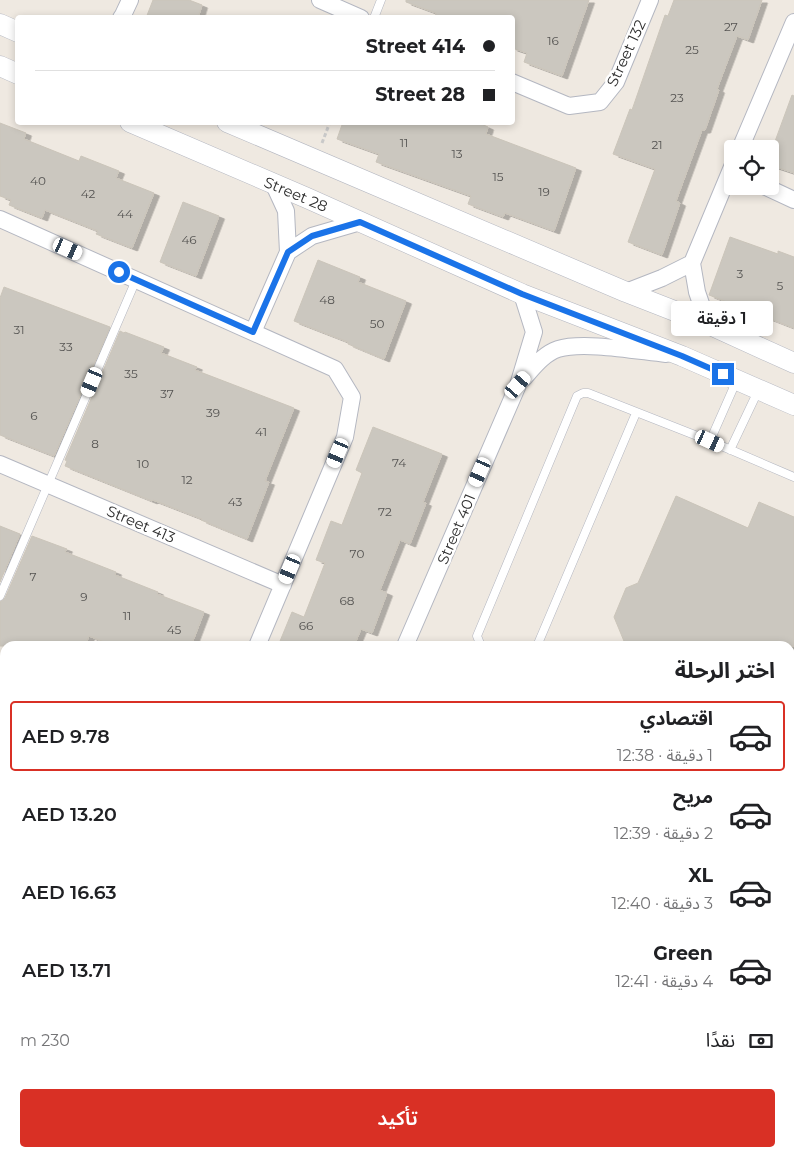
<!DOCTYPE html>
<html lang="ar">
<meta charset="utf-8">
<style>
:root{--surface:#fff;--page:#f6f6f6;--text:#202124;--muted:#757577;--line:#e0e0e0;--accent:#d93025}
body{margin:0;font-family:Montserrat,"Noto Sans Arabic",sans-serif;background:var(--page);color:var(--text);direction:rtl;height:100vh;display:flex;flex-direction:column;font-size:19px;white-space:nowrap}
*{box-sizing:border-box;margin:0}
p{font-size:16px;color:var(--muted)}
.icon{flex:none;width:28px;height:28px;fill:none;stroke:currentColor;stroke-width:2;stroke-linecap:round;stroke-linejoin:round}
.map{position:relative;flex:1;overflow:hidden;direction:ltr}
.side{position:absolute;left:0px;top:641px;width:795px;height:516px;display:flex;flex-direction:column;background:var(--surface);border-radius:15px 15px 0 0;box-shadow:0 2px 8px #0003;direction:rtl}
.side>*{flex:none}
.hud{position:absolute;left:15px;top:15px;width:500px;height:110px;border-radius:5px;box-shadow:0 2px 8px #0003;direction:rtl;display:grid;align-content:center;height:110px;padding:0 20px;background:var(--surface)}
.fabs{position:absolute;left:724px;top:140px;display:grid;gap:10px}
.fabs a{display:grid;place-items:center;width:55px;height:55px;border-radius:5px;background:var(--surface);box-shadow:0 2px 8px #0003;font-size:25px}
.end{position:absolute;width:22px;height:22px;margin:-11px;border:6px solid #1a73e8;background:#fff;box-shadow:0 0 0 2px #fff}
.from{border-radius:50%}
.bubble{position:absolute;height:35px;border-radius:5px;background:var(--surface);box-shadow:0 2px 8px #0003;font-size:16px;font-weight:600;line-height:35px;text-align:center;direction:rtl}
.car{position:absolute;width:15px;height:30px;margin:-15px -8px;border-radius:6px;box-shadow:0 0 4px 1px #0007;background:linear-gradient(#fff 24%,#345 0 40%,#fff 0 76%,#345 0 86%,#fff 0)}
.hud b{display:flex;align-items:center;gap:18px;height:48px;font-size:19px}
.hud b+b{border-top:1px solid var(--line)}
.hud i{width:12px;height:12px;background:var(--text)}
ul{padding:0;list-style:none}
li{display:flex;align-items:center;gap:15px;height:70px;margin:0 10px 8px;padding:0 10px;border:2px solid transparent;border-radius:5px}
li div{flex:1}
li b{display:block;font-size:19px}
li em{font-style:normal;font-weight:600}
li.on{border-color:var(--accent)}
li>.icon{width:45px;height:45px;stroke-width:1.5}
h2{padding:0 20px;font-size:22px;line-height:60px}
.pay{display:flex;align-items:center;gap:12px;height:55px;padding:0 20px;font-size:19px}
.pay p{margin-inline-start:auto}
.cta{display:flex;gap:10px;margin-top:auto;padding:10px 20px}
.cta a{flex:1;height:58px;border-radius:5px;background:var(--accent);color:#fff;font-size:20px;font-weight:600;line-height:58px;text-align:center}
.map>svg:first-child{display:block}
</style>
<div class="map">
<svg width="794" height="1157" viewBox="0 0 794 1157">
<defs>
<filter id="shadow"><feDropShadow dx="5.5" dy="3" stdDeviation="0" flood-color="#0004"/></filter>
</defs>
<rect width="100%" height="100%" fill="#efe9e1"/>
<path fill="#cbc7bf" stroke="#cbc5ba" filter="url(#shadow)" d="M153,0H189L202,5L198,18H146Z
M406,0H589L562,76L524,62L527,53L512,48V18H435L436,13L406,2Z
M674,0H762L748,40L737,36L717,89L719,90L705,130H702L676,201L680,203L662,255L628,242L655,169L613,154L630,109L632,110L665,15L668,16Z
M792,95L794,96V173L770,165V155Z
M343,122H477L488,127L486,134L576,168L554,231L505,213L503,217L468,204L471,196L376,162L379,154L337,139Z
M0,123L26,133L24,139L79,161L81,156L119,171L116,178L154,193L132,248L96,234L98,231L45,210L42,218L9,205L11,200L0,196Z
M183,202L219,216L196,276L160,262Z
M730,237L778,254V251L794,257V328L709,295Z
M318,260L360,277L358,282L406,301L384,359L348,344V342L294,321Z
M4,287L110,327L54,456L0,435V298Z
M120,331L124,333L125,332L164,347L161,353L197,367L195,370L294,408L265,481L269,482L247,539L201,520L202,519L153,500L152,501L65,466L67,461L65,460Z
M373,427L442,454L423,502L426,503L410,544L400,540L380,590L387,593L372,633L361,629L354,646H278L292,612L304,617L325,563L316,560L331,521L342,525L362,473L356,470Z
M676,496L748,528L759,502L794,517V646H626L614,617L626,588L638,583Z
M0,526L20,534L0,582Z
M32,536L67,549L65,552L116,572L115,575L158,592L157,594L204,612L191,646H114L89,636L85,646H0V602L5,598Z"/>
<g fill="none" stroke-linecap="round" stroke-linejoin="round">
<g stroke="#b4b7c1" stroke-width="9">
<path id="service" d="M374,18L381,0
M710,441L736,382
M730,450L758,391
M0,596L136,280
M481,646L477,636L577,396L583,393H588L710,441L794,477
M537,646L636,413
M587,1157L589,1152"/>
</g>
<g stroke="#b4b7c1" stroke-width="18">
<path id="minor" d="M320,0L361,18
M121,18L123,15L130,0
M512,82L569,106L600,102L616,82L650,0
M740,149L794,22
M764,186L794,200
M0,219L335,369L352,397L345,437L257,646
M288,252L312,236L360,222
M626,292L662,278L692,263
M708,324L697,292L692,263L732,167
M253,332L288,252L286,211L274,185
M523,379C533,368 543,354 558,349C583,341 637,351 666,354
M0,464L283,585
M405,646L518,385L534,332L522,294
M0,709L5,712
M790,853L794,855
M0,946L5,948
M790,1100L794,1102
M353,1152L358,1157
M183,1157L185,1152"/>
</g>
<g stroke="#b4b7c1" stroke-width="21">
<path id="tertiary" d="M0,24L18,32
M0,66L18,74
M130,122L307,198L522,294L682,356L794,405
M227,122L626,292L708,324L794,363"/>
</g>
<path stroke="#c9c9c9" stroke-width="3" stroke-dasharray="4 2.5" stroke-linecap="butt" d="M322,143L330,122
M311,1157L316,1152"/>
<use href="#service" stroke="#fff" stroke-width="8"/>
<use href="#minor" stroke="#fff" stroke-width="16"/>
<use href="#tertiary" stroke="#fff" stroke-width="20"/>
</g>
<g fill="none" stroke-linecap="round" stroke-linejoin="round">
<path stroke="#1a73e8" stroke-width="6" d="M119,272L253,332L288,252L312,236L360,222L522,294L682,356L723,374"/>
</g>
<g text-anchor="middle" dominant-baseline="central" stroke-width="5" stroke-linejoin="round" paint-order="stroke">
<g font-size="12" fill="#555452">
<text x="731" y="26">27</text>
<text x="553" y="40">16</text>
<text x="692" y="49">25</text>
<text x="677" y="97">23</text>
<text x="404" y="142">11</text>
<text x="657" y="144">21</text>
<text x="457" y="153">13</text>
<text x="498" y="176">15</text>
<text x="38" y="180">40</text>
<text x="544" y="191">19</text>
<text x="88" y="193">42</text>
<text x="125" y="213">44</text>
<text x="189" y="239">46</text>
<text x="740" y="273">3</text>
<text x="780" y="285">5</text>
<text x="327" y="299">48</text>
<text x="377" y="323">50</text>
<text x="19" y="329">31</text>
<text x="66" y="346">33</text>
<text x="131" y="373">35</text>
<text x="167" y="393">37</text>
<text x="213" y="412">39</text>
<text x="34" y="415">6</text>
<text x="261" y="431">41</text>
<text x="95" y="443">8</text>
<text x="399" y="462">74</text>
<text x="143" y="463">10</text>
<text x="187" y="479">12</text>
<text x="235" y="501">43</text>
<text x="385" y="511">72</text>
<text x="357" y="553">70</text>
<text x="33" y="576">7</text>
<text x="84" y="596">9</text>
<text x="347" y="600">68</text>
<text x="127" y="615">11</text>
<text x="306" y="625">66</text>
<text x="174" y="629">45</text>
</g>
<g font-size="15" fill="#2e2e2e" stroke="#fff">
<text transform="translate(626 53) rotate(-65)">Street 132</text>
<text transform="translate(296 194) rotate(23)">Street 28</text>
<text transform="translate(141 524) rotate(23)">Street 413</text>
<text transform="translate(456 529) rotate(-67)">Street 401</text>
</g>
</g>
</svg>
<div class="fabs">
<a><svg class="icon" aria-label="locate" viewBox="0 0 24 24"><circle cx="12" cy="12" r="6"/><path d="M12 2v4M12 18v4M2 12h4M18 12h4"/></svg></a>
</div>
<i class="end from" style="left:119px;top:272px"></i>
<i class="end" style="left:723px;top:374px"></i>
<div class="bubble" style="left:671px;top:301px;width:102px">1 دقيقة</div>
<i class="car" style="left:68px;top:249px;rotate:114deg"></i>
<i class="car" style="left:92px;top:382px;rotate:203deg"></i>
<i class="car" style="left:518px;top:385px;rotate:41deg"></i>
<i class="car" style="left:710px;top:441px;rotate:115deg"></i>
<i class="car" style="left:338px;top:453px;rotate:203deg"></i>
<i class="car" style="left:480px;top:472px;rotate:204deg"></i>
<i class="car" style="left:290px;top:569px;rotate:203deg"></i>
<div class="hud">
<b><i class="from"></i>Street 414</b>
<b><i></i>Street 28</b>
</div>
<section class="side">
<h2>اختر الرحلة</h2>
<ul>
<li class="on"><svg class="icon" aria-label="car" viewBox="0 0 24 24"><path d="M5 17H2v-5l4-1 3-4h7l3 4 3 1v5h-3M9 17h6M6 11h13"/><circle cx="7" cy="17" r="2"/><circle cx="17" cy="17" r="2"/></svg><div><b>اقتصادي</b><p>1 دقيقة · 12:38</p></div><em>AED 9.78</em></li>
<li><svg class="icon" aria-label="car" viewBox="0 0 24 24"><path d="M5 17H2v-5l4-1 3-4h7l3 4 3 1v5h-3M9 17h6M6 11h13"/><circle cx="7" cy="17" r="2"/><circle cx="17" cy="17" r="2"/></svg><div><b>مريح</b><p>2 دقيقة · 12:39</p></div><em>AED 13.20</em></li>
<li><svg class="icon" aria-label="car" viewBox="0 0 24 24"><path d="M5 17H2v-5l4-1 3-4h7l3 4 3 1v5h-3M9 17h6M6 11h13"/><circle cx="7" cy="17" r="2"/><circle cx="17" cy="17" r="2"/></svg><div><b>XL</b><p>3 دقيقة · 12:40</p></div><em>AED 16.63</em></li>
<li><svg class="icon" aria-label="car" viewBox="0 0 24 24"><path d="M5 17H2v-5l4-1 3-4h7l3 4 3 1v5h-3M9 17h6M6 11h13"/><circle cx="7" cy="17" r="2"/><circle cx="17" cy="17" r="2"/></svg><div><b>Green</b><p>4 دقيقة · 12:41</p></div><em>AED 13.71</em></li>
</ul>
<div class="pay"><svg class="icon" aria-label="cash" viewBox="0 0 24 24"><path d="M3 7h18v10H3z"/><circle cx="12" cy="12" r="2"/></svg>نقدًا<p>230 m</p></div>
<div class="cta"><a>تأكيد</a></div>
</section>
</div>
